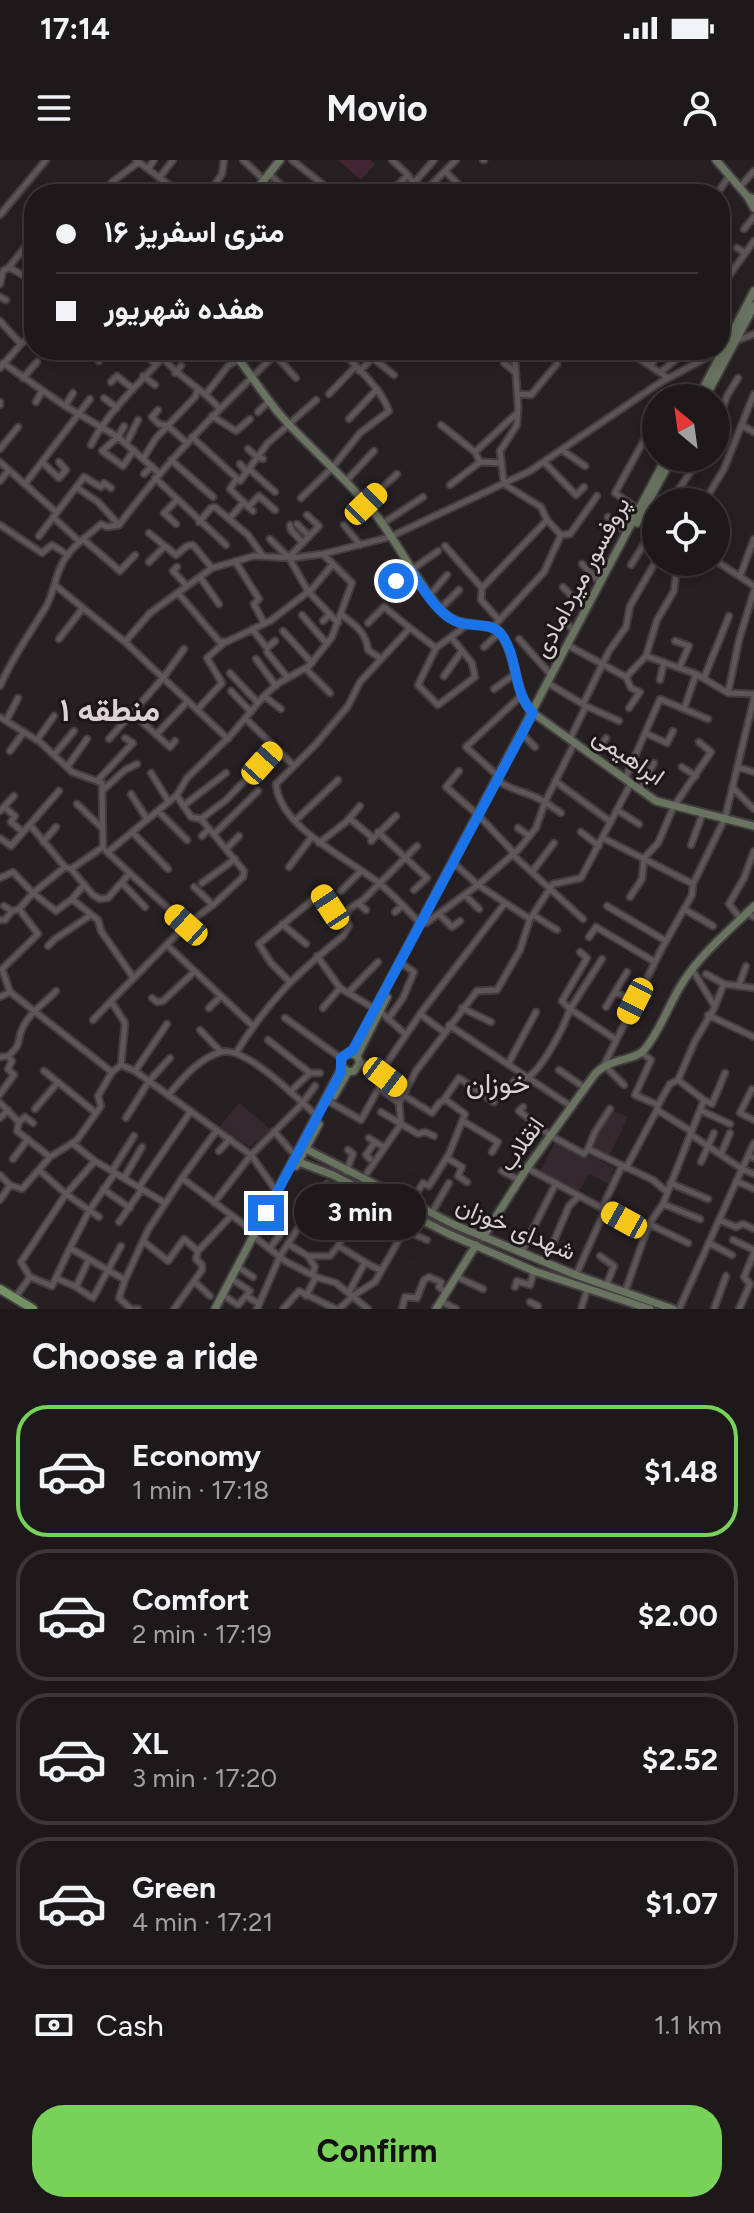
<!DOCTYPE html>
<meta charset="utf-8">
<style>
:root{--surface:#1d181a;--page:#2a2527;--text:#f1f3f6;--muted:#a0a0a2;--line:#3b3739;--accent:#78d158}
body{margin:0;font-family:Figtree,Vazirmatn,sans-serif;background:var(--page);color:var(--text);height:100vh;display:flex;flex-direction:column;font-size:30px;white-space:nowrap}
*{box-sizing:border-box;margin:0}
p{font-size:26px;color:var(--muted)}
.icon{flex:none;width:44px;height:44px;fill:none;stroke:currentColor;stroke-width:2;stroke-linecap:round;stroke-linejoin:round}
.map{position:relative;height:1149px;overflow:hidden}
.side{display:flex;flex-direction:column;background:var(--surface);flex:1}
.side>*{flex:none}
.top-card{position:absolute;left:24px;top:24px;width:706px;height:176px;border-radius:32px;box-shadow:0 4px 20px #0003,0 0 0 2px var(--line);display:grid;align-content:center;height:176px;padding:0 32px;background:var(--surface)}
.needle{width:52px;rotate:331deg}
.fabs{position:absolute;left:642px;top:224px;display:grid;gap:16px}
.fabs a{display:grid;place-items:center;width:88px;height:88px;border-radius:50%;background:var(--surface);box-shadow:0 4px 20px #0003,0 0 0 2px var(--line);font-size:40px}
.end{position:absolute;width:36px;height:36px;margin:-18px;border:10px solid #1a73e8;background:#fff;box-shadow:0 0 0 4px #fff}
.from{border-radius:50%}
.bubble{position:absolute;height:56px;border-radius:28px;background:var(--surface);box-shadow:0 4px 20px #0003,0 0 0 2px var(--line);font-size:26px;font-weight:700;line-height:56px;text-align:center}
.car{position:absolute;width:24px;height:48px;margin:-24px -12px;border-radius:10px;box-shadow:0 0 6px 2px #0007;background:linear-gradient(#f5c518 24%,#345 0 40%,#f5c518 0 76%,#345 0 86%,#f5c518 0)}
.top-card b{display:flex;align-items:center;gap:28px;height:76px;font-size:30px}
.top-card b+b{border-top:2px solid var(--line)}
.top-card i{width:20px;height:20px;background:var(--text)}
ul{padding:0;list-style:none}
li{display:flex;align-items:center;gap:24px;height:132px;margin:0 16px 12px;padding:0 16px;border:4px solid var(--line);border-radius:32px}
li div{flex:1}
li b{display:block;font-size:30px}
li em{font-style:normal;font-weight:700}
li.selected{border-color:var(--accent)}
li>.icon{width:72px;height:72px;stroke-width:1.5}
h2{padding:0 32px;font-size:36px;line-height:96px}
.pay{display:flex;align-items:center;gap:20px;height:88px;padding:0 32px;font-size:30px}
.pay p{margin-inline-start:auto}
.action{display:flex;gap:16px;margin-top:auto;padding:16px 32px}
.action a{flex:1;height:92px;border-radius:32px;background:var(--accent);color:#111;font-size:32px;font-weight:700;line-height:92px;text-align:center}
.status{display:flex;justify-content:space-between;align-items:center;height:56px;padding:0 40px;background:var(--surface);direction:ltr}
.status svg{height:22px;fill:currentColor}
header{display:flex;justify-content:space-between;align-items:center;height:104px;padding:0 32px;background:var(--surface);font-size:36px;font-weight:700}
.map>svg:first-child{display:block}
</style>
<div class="status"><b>17:14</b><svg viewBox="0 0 49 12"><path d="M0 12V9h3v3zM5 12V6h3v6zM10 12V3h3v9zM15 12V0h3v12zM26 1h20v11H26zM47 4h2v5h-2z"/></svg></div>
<header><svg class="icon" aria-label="menu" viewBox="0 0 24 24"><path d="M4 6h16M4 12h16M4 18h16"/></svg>Movio<svg class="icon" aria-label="person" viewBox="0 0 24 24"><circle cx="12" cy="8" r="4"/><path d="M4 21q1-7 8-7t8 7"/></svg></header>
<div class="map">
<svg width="754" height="1149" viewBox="0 0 754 1149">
<rect width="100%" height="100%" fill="#272023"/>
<path fill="#35282e" d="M239,943L271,970L250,987L220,966Z
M612,950L628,957L609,996L593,987L596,976Z
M555,983L585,999L589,995L614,1008L609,1024L589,1014L579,1031L540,1010Z"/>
<path fill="#432634" d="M338,0H370L375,4L361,20Z"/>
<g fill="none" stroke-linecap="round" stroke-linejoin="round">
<g stroke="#433d3f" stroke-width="9">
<path id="street" d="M136,0L181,34
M243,0L264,20
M292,0L335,34
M392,0L408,15L420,34
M483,0H484
M148,9L154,0
M445,11L467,33
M269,14L291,34
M159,18L173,0
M414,23L434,0
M739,28L754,11
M106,34L112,22L139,2
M152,34L164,22
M208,34L222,14L224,0
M304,34L310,27
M388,34L408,15
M422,34L456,0
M717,34L729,16
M0,55L46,0
M744,69L754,57
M737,88L745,93
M9,107L34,122
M0,124L3,111L9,107L34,76
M720,135L726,120L754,81
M0,137L6,140
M0,161L21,184L0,208
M736,181L754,174
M21,184L34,174
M62,190L64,192
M111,190H116
M139,190L156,204
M519,190L515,201L518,246L517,265L500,291L504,324L541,347L547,360
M626,190L668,218
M275,195L296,218
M370,196L394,215
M163,198C179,218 202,228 219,248
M99,201L107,190
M3,203L65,246L118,277L159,313
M504,203L515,212
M650,206L661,190
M359,211L368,203L373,190
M661,212L687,190
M175,213L181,206
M143,216L155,225
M23,218L37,202
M111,222L117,216L133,229
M206,234L228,206L239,199
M329,234L355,207
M518,234L531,235L557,204
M104,238L117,248
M0,242V245
M36,242L42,231
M65,246L73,233
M158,250L152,257L159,264L168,266L187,283
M258,252L269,241
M212,256L236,271L250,259
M349,259L377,229
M441,265L475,292L480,302
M124,266L118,277L102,291L123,306L134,290
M743,266L754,272
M716,267L727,236L738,218
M192,277L240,321L267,284L316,240
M126,284L138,260
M91,285C109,249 143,220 170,190
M0,289L18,267
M248,289L257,297L263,299
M562,290L585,306
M475,292L517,253
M143,299L156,278L195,237L198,229
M171,300L213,337
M0,302L56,352
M42,302L59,318L66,310L59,302
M544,302L576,335L584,327
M240,304L247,312
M249,309L275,332
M144,314L152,306
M155,318L226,385
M237,318L230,329L253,351
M0,321L9,310
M345,322L374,291
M25,324L90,239
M450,325L480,302L502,303
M76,327L98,342L119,365
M301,338L332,308L360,273L389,251C380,227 358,209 341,190
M670,342L700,298
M704,342L724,309L754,234
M366,343L397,314
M248,347L259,336L275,350
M350,350L362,340
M639,350L615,333L648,273
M643,352L656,359
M53,357L80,382
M608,357L627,373
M229,359L244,342
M199,362L211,348L215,347L248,375L263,396
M176,364L164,353L177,340
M297,364L309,376
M382,364L423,337
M0,365L42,393L52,385L68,395
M290,365L291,370L303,383
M344,365L360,385
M149,373L176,395L187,386L193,385L212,408
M561,375L570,374L597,336
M39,376L84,317L101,327L104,323L111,328
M83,379L120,411L135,395
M270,379L289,398L308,431L338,463
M445,386L482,428L547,360L561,375L544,412L493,467
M289,397L319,366L307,355
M235,401L259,439L254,444L264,463
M716,401L754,426
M149,402L165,386
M582,404L600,423
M631,405L656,365
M177,407L173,411L187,426
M609,407L597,396L611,376
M740,416L754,379
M200,417L219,444
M56,426L125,482L228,579
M563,427L585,450
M482,428L481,440L499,460
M382,431L438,391
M178,433L219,481L226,482L270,461L312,429L333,404
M430,435L447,415
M440,449L459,430
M302,455L327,484
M342,455C355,465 366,472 368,490L381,499
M562,458L574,471
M323,461L330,454
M368,463L384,447L410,468
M252,469L267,488L275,481
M283,471L312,503
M59,479L83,448
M519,479L551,515
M675,481L689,486L679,508
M125,482L150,453L212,408L254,396L292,398L323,394L390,377L530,311L661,222L723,189
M484,487L499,473
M571,487L626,517L646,496L657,460L674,431L676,414
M436,488L418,525L438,545L475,517L472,503L451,477
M267,492L288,518
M646,496L696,514L728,533L754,534
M256,499L276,526
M306,509L330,533
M230,513L258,543
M444,516L462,491
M626,517L631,528L640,532L629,548
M704,518L729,456
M660,520L664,502
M551,525L586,546L570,579
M0,526C13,496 31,472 47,445C54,431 55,417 62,404C70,387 88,376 101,364L107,367L119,365C168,299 221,247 280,190
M494,529L515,514
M231,531L251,552
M728,533L739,480L754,431
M264,536L281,549
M583,544L609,491L626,467L630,446L656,401
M586,546L619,561
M684,549L696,514
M197,550L222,523L207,498L225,482
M131,552L170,587L175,581
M0,557L40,582L72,612L102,623L103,687L71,709L65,707L33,733L13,712L0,718
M245,558L294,606
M6,561L18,538
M645,573L667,583L673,571
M156,575L187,542
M524,576L535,587
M109,579L163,518L184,489
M37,580L54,556
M10,591L24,572
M54,595L74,571
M595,596L606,578
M67,607L87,579
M682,607L696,616
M737,607L754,612
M459,611L446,627L478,655
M151,613L169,642
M498,616L466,587L522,535
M625,619L660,539L708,559
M97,621L133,583L125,578
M555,621L611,662
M500,622C515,632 529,632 545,642L575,582
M733,628L754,649
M640,629L654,603
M103,630L125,610L137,604
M131,634L147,659
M177,636L191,657L201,659L244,711L243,717L213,745L186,765
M77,644L101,667
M183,646L226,613
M4,647L15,656L11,662L23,672
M617,650L639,664
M0,651L14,636
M158,651L187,680
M349,658L373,678
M481,658L514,693
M201,659L226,640L275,589
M296,660L338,620
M30,665L65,707
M518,668L529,676
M132,672L168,709
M378,672L427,718L414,730
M581,672L599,686
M214,674L258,631
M202,676L209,669
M0,678L11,686L59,631
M603,678L693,724
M371,681L396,656
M43,682L56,667
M319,683L346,662L360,646
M691,685L703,653
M226,689L239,676
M106,691L186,765L111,841L125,863L121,905
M108,692L177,635L187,618L231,575L264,536L277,524L309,506L332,477L352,423L323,394
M512,694L583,759
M456,705L478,725L530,759
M289,707L311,678
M71,709L93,735L100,739L108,738L129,714
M532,712L554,683
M122,723L145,747
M202,723L235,699
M194,727L213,745
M341,731L361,711
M465,735L479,749
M630,737L642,719L644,698L658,683L674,646L711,592L699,582
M72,739L84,725
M358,743L366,750
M4,746L12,751
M607,746L666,781
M684,749L713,766
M395,752L402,746
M747,753L754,757
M439,754L452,767L460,761
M533,755L557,770
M740,758L729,744L744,718L754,691
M0,760H5L12,751L19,749
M420,763C407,750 394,735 380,724C349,698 280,669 276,624L316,584L348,546L360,522L410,468L436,488L467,465
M426,763L478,725L519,689L536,668L545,642L561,653
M282,764L306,784
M589,777L596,767L655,802
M167,785L221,836L209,848
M48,786L55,779L91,755
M317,796L340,828L375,849
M602,799L570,849L615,879
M706,814L724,824
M289,821L271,803L259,784L321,733L337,754L346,758
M739,825L746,806
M10,832L2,809L38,774L19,749L33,733L56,751L72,739L98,760L101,771L133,817
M615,832L635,841
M348,833L378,802
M221,836L253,866
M0,837L10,832L112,912L121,905L135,911L251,995L277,1032
M152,838L157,842L163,841L194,812
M715,846L724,824L754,828
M606,847L627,812
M323,848L340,828
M462,848L491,862
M380,851L406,875
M420,854L444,872
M708,855L754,877
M285,858L341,898
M388,859L403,838L414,812L404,805
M93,860L111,841
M449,865L572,947
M200,870L221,892
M268,880L310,913
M236,893C268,841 296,814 343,776L349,766L346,758L349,749L363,740L417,686
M642,893L651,900L635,935L658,945L657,950L691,971
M0,897L8,896C24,882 15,883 23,867C30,852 45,843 56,831
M360,901L380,913
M508,904L536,852
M559,910L585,928
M44,911L96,953
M135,911L167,864
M678,920L695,881L715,847L692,809
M624,925L604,905L661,790L692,735L693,724L725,658L754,538
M380,929L399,943
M752,929L740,953L754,960
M510,930L514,921C518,920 523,920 527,918C543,908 564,867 570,849L562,841L587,798L580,792
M290,932L310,913H320
M406,932L380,913L423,850L505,743
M0,934L14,915L8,909L12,901L8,896
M168,935C182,919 199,898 221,892C245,885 299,940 317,956
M403,935L432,953L440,942L446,940L465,954L449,994L429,1026L423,1023L415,1036
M704,940L712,944L725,913
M443,941L459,918L494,942
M330,942L361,960L385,917
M0,943L19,962L17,971L50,997
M658,945L670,924L678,920
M523,947L519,951L551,976L584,994L588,989L653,1020L667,1032
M35,949L58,922
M700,950L730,964
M381,952L418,974L425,972L434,976
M0,958L8,950
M126,958L149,921L170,898
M463,961L498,982L492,992
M19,962L25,957L33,963
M274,971L291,991
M369,978L383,987
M72,983L95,1001L165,1043
M588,989L595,972L610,949
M219,991L230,979
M721,994L730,973
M748,996L754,983
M447,998L462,1007L458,1016L467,1022
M754,998L748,996L742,1009L754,1014
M13,999L28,979
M370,999L366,995L375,982
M95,1001L66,1034L99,1057
M701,1002L714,973
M527,1008L624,1060L648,1067
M626,1008L657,950
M112,1011L134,976
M502,1011L519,1020
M346,1012L353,994L348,990
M367,1013L401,964L399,943L416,911L477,831L497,830L520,790L530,759L553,724L581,718L631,623
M0,1015L10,1025L22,1029L50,997L77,980L101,946L98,936L112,912
M124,1018L142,987
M182,1018L217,970
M736,1021L754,1029
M670,1023L708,1039
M139,1027L191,951
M103,1029L130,1048
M0,1040L10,1025
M214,1043L251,995L302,944L315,926
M663,1044L700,1059
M602,1048L622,1006
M431,1054L449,1023
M306,1057L317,1064
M719,1060L736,1067L743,1064L754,1069
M119,1062L142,1029
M373,1064L400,1078
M649,1064L688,1083
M384,1070L394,1046
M407,1071L427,1080
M257,1079L285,1101L316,1117L336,1123L368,1149
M733,1080L754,1090
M143,1081L168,1101L184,1079L198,1091
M709,1083L732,1095
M288,1084L308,1096H330L338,1086L347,1068L344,1063L366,1033
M338,1086C354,1094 364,1104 381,1110
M70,1088L89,1051L115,1013
M270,1088L279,1076
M521,1093L556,1023
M308,1096L315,1107L312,1115
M600,1096L614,1106L606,1126
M89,1099L76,1127L93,1138L121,1086
M545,1102L569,1046L579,1036
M241,1109L253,1117
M576,1115L605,1050
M30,1117L21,1102L66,1034L39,1010
M457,1117L483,1129
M56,1118L76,1127
M125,1120L119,1138L131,1149
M194,1121L210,1136
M235,1121L250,1131L246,1136
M515,1127L517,1121L530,1125L534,1111
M349,1132L364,1104
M625,1132L649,1064L663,1044L704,940L678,920
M306,1136L316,1117
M226,1137L238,1145L246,1136L258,1143
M15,1138L30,1117L52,1126L70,1088L125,1120L148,1070L182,1018L255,1073
M441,1141L456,1149
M530,1142L538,1146L537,1149
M135,1149H138
M174,1149L202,1110V1105L196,1099L198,1091L231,1056
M257,1149L280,1096L327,1024
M283,1149L299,1131L336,1149
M339,1149L354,1135L375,1122L400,1078L418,1058
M402,1149L405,1137L417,1138L424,1120L429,1117L441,1122L439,1127L446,1132
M581,1149L587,1130
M679,1149L742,1009L690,974
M714,1149L726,1116
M739,1149L750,1124L744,1117L754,1093"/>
</g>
<g stroke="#433d3f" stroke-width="11">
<path id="secondary" d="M716,0L747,36
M253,34L280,0
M754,39L747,36L754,48
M231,190C250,212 264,237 283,258C313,291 348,320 376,355C400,386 416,421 442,451C460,472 490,459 501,474C518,498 513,532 533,553L656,641L754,666
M698,238L754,131
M705,238L754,146
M637,363L672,298
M350,893L357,896L360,903L354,911L348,912L341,906L342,897L353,890L666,298
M357,896L387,837
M334,936L348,912
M306,989L455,1065L576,1115L673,1149
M299,1002L333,1015L449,1074L534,1111L650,1149
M296,1006L319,964
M483,1077L527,1008L595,914C611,897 635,901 644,890C662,869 669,842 685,819C704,791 730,770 754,746
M215,1149L342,907
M436,1149L476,1085"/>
</g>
<g stroke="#433d3f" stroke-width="12">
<path id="primary" d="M0,1129L33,1149"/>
</g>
<use href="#street" stroke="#5d5558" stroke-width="5"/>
<use href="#secondary" stroke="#68745f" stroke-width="7"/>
<use href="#primary" stroke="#739365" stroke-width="8"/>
</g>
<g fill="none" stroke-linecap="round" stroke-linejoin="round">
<path stroke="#1a73e8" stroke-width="10" d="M266,1053L341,912V898L353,890L533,553C512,532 519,497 501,474C491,461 469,468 455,461C436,452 422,427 410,410L396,421"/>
</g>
<g text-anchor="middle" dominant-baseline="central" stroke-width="6" stroke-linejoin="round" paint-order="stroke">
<g font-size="24" fill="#d5d0d2" stroke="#1d1619">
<text transform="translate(581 417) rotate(-62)">پروفسور میردامادی</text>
<text transform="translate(629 596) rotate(35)">ابراهیمی</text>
<text transform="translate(521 984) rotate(-55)">انقلاب</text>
<text transform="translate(516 1068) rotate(23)">شهدای خوزان</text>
</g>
<g font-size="28" fill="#dbd1d5" stroke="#1d1619">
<text x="498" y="923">خوزان</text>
</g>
<g font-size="32" font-weight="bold" fill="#dbd1d5" stroke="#1d1619">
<text x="110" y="550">منطقه ۱</text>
</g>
</g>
</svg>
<div class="fabs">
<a><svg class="needle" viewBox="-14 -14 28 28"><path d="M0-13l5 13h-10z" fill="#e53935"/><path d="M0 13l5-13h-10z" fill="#a0a0a2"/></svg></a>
<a><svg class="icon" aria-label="locate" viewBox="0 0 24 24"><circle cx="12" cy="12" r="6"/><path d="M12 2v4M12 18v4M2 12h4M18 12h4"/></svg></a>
</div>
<i class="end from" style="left:396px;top:421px"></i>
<i class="end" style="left:266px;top:1053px"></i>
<div class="bubble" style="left:294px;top:1024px;width:132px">3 min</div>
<i class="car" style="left:366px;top:344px;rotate:46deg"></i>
<i class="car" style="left:262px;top:603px;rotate:42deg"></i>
<i class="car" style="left:330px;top:747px;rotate:327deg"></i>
<i class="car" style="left:186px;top:765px;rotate:312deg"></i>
<i class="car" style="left:635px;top:841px;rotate:207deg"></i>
<i class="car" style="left:385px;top:917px;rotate:127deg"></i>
<i class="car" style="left:624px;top:1060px;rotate:299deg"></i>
<div class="top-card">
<b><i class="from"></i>۱۶ متری اسفریز</b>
<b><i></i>هفده شهریور</b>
</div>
</div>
<section class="side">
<h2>Choose a ride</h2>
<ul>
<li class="selected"><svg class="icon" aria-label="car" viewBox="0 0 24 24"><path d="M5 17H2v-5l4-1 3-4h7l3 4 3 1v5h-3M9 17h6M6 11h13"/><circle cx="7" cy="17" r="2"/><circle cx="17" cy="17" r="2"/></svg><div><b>Economy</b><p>1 min · 17:18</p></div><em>$1.48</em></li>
<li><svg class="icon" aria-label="car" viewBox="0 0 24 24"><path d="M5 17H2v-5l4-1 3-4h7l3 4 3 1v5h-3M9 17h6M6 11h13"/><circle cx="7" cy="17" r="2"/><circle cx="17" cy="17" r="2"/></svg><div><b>Comfort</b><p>2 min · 17:19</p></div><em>$2.00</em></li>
<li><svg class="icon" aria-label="car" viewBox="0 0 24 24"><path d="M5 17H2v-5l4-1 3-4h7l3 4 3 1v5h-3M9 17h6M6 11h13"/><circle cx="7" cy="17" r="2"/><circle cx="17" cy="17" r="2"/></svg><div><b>XL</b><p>3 min · 17:20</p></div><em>$2.52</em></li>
<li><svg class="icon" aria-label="car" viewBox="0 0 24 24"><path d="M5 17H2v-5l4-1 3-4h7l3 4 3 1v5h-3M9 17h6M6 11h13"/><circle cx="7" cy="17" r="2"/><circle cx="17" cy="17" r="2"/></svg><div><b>Green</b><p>4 min · 17:21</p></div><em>$1.07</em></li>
</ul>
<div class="pay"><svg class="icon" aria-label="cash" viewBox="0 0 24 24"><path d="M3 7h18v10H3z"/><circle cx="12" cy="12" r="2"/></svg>Cash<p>1.1 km</p></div>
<div class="action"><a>Confirm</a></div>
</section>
